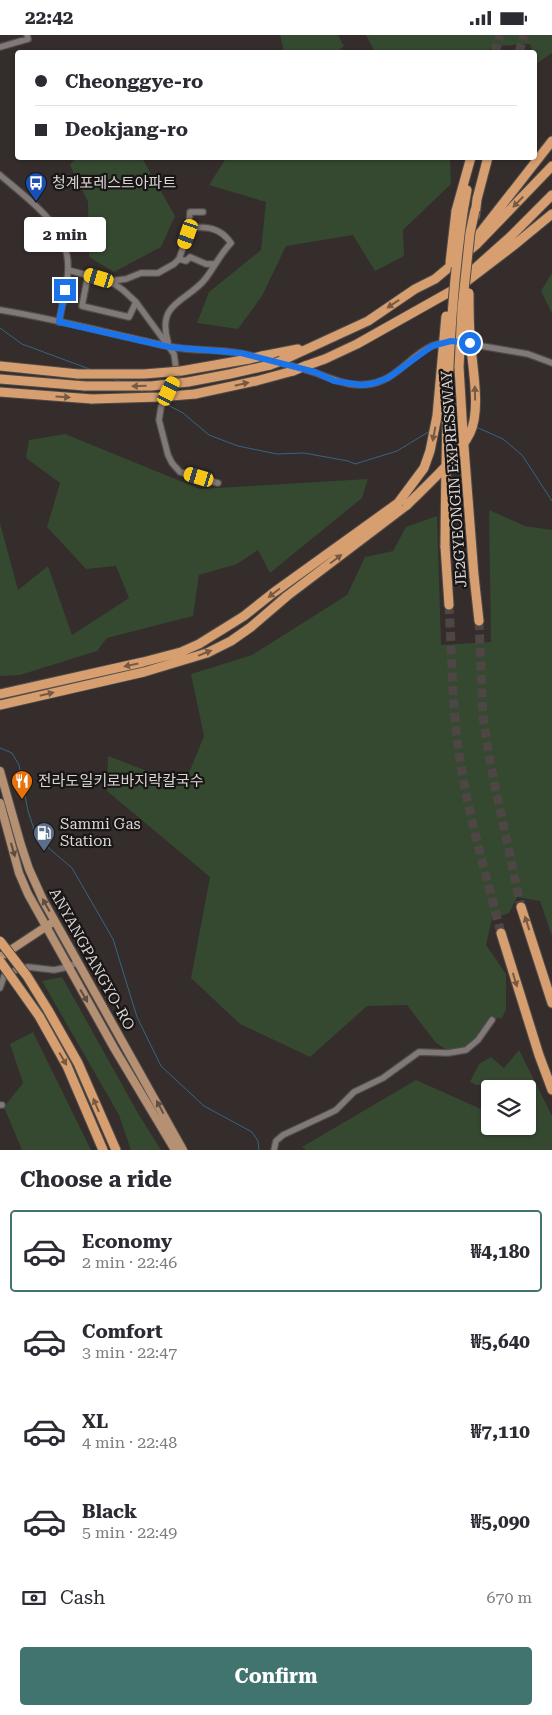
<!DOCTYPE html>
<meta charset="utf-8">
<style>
:root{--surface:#fff;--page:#f7f7f7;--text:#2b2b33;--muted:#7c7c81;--line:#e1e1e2;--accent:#42746f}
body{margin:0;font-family:"Roboto Serif","Noto Sans KR",serif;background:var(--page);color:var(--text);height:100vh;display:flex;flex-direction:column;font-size:19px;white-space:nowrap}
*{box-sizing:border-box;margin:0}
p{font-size:16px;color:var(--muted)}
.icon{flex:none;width:28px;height:28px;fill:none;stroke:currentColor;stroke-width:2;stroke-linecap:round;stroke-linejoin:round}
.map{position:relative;height:1115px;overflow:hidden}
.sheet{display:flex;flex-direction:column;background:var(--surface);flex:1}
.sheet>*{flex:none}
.top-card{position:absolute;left:15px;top:15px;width:522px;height:110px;border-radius:5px;box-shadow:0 1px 4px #0004;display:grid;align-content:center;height:110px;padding:0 20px;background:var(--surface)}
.buttons{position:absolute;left:481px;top:1045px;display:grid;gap:10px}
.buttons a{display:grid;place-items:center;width:55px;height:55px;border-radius:5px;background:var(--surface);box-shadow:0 1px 4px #0004;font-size:25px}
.end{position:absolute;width:22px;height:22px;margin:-11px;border:6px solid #1a73e8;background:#fff;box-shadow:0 0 0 2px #fff}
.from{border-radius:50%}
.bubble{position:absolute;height:35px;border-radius:5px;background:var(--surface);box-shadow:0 1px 4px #0004;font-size:16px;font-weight:700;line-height:35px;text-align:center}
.car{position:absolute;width:15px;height:30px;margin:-15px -8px;border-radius:6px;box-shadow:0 0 4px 1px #0007;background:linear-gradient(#f5c518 24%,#345 0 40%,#f5c518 0 76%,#345 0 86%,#f5c518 0)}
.top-card b{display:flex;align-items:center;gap:18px;height:48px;font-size:19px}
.top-card b+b{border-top:1px solid var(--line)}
.top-card i{width:12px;height:12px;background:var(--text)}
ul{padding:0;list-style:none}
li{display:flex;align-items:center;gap:15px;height:82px;margin:0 10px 8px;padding:0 10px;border:2px solid transparent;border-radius:5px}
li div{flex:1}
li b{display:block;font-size:19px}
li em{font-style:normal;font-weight:700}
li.current{border-color:var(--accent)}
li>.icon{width:45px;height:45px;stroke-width:1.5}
h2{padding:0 20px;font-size:22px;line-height:60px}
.pay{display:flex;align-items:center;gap:12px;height:55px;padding:0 20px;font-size:19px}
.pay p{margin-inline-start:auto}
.cta{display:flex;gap:10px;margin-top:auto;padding:10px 20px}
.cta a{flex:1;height:58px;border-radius:5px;background:var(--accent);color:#fff;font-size:20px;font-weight:700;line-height:58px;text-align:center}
.status{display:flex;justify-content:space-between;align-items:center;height:35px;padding:0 25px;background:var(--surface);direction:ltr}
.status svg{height:14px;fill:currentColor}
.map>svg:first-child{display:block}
</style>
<div class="status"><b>22:42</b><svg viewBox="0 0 49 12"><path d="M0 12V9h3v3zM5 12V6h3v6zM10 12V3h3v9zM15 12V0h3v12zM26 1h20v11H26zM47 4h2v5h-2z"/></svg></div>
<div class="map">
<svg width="552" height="1115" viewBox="0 0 552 1115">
<rect width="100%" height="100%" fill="#342d2b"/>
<path fill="#354830" d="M280,0H338L344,11L337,17H284Z
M366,0H552V18L536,29L535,18L533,17L530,9L497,11L484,17H375Z
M76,123H142L175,181L161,212L114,237L89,222L88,167L70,130Z
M226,123H450L451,149L403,195L404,221L375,236L353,200L286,211L262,261L238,294L197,288L209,257L261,215L266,167L209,150Z
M552,238V278L541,256Z
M65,399L200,454L368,444L362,463L270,538L258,515L237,529L199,540L193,581L107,603L97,616L20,640L0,641V488L18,555L48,531L72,600L129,563L116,531L86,534L47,492L60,448L26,423L29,405Z
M489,475L525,491L552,495V901L540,866L517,862L509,878L492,884L486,910L506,939V974L502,983L495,984L480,1005L468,1014L447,1015L436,1008L407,970L367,971L310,1022L240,989L191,943L210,842L107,756L108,721L184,750L204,701L191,639L252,620L347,560L365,522L393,516L406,492L437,481L441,610L491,607Z
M62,942L139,1080L161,1115H131L119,1080L42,946Z
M33,997L91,1115H22L4,1072L23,1048L10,1009Z
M519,1015L552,1081V1115H306L302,1112L416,1045L490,1078V1091H528V1054H501L500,1050H476L470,1047L479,1029L491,1022L504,1033Z"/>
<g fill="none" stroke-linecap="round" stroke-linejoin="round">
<path stroke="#376582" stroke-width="1" d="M0,293L22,309L92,335
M114,344L122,347
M139,355L147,359
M166,369L183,378L209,400L238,411L277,419L304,418L348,426L355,429L397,416L430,396
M450,385L453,383L458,385
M476,392L503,404L522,420L552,466
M0,713L12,718L19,730L28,776L34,794L45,810L72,833L113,904L137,982L161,1031L204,1071L252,1097L258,1106L259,1115"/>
<path stroke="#4d4644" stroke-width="9" stroke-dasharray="9 4.5" stroke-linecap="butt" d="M495,18L500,0
M519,18L524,0
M449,570C452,620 452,670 459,719C468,780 486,839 501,898
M479,586L483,682L491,732L521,872"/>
<g stroke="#504c4a" stroke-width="8">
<path id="minor" d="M0,12L28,4L27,0
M0,140C29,165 69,191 68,233C68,251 62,269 59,287
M179,224L186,226L190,222L206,229H215
M68,235L110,246L123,255L136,267L174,319L177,340L161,372L159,385L168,420L172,428L180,437L218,448
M88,240L82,271L129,282L136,267
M110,246L126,244L141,238H158L174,229L179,224L188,199L190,177H203
M0,275C56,284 112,299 167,311C192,317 218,313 243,319C266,324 290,330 313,337C334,344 351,354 375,348C398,342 411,320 432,311C436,309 442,308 447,307
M168,307C156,266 188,267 206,243C215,231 221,218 231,208C220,192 207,192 190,192
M458,307L528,319L552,328
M0,953L4,941L16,935L28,932L54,935L68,932L78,927
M0,1070H2
M274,1115L276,1106L283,1100L328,1079L336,1075L354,1057L383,1043L419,1017L448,1018L466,1015L478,1005L492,985"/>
</g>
<g stroke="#504c4a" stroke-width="10">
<path id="major" d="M0,736L21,810L29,834L43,865L183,1115
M0,768L19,838L28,859L114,1013L175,1115
M0,922L50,889"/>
</g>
<g stroke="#504c4a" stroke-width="11">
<path id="highway" d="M456,176L471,122
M463,177L467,155
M475,181L477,164L488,122
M466,209L480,198L552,106
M473,235L511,201L552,160
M262,321L298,314
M281,326L368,286L415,254L435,244L477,209L552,131
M0,331L78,339
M305,331L325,324L357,309L462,250L513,211L552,179
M181,336L249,324
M0,344L85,351
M188,347L230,339L270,330
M0,357L92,364
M195,359L256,346L293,336
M445,511L449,570
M474,541L479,586
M0,659L143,627L181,617L199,609L244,581L273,558L398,468
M0,670L144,637L207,618L231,606L251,592L287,561L407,470
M521,872L552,968
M501,898L539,1020L552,1055
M48,975L78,1028L116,1115
M39,981L67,1031L103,1115"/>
</g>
<use href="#minor" stroke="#817977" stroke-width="5.5"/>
<use href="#major" stroke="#b59073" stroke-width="8"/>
<use href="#highway" stroke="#d79f70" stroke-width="9"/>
<g stroke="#504c4a" stroke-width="11" stroke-linecap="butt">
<path id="highway-bridge" d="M450,228L456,176
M249,324L262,321
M270,330L281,326
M293,336L305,331
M78,339H144L181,336
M85,351H151L188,347
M92,364L159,362L195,359
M398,468L424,433L430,416L437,381L446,281
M407,470C428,449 457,424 470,398C482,374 471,326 470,300C469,286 469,272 469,258
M445,511C446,399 447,288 463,177
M474,541L463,399L459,332L462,274L470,198L475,175
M0,906L27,941L48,975
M0,926L39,981"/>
</g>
<use href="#highway-bridge" stroke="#d79f70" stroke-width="9"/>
</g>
<defs><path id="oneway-solid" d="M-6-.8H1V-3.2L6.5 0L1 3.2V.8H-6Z" transform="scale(1.25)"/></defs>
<g fill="#785a42">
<use href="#oneway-solid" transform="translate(518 167) rotate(134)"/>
<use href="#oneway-solid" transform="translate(393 269) rotate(146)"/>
<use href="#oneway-solid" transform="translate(242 349) rotate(-13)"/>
<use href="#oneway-solid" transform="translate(139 351) rotate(179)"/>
<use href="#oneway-solid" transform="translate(475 358) rotate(-91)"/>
<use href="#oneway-solid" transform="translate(63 362) rotate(4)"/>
<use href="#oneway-solid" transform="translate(434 399) rotate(101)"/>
<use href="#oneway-solid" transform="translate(336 524) rotate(-37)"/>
<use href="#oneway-solid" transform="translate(274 558) rotate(143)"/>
<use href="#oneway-solid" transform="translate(205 618) rotate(-22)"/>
<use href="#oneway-solid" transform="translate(131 630) rotate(168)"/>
<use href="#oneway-solid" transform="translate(47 659) rotate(-13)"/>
<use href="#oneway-solid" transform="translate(527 888) rotate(-108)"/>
<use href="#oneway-solid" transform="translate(515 945) rotate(73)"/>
<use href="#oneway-solid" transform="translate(63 1024) rotate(60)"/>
<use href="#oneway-solid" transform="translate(96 1070) rotate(-113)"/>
</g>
<g fill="#5f4d3f">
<use href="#oneway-solid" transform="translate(13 815) rotate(74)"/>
<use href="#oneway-solid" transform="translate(46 870) rotate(-119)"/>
<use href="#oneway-solid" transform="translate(84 961) rotate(60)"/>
<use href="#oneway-solid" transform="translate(160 1072) rotate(-118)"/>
</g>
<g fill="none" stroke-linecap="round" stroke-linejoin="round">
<path stroke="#1a73e8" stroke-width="6" d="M65,255L59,287L169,312L241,318L315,337L334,346L362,350L375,348L388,343L432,311L451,306L470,308"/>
</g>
<defs>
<g id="bus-pin" transform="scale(1.125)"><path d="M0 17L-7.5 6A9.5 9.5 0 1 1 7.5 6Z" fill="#1a4fb4" stroke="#191615"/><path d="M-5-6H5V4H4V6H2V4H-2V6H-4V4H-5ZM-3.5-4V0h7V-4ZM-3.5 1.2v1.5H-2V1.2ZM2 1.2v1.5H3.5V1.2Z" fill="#fff"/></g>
<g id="restaurant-pin" transform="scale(1.125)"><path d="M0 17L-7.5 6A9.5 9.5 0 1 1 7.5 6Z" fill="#e8710a" stroke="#191615"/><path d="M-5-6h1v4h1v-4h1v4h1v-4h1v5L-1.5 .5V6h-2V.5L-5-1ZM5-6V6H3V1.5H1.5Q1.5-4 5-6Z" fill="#fff"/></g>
<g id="fuel-pin" transform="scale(1.125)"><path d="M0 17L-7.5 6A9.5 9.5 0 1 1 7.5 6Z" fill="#5c6f8a" stroke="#191615"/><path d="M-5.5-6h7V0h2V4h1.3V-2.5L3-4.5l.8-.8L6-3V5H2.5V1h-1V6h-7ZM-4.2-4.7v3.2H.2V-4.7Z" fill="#fff"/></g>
</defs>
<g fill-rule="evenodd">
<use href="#bus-pin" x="36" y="148"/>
<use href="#restaurant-pin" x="22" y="746"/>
<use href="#fuel-pin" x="44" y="798"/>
</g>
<g text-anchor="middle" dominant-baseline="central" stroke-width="4.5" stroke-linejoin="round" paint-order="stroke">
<g font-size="15" fill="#dad6d5" stroke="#191615" text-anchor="start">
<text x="52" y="148">청계포레스트아파트</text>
<text x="38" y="746">전라도일키로바지락칼국수</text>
<text x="60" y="789">Sammi Gas<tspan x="60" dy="17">Station</tspan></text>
</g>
<g font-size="15" fill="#dad6d5" stroke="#191615">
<text transform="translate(454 444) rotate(-94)">JE2GYEONGIN EXPRESSWAY</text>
<text transform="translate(92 924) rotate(61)">ANYANGPANGYO-RO</text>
</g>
</g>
</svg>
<div class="buttons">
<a><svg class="icon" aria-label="layers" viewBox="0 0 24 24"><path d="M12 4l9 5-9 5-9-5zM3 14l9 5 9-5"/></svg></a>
</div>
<i class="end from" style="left:470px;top:308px"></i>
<i class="end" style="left:65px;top:255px"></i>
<div class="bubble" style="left:24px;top:182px;width:82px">2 min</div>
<i class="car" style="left:188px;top:199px;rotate:199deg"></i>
<i class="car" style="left:99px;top:243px;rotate:287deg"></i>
<i class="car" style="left:169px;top:356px;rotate:26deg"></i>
<i class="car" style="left:199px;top:442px;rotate:287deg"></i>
<div class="top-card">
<b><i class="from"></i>Cheonggye-ro</b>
<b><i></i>Deokjang-ro</b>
</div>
</div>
<section class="sheet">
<h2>Choose a ride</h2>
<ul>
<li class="current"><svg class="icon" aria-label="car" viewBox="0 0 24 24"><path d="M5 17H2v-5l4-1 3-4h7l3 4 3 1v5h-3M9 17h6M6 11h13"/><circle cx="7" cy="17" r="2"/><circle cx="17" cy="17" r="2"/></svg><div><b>Economy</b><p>2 min · 22:46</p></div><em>₩4,180</em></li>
<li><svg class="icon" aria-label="car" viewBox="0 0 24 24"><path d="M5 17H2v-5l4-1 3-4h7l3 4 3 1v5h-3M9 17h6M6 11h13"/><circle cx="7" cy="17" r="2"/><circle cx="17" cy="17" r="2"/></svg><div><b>Comfort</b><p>3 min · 22:47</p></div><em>₩5,640</em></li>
<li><svg class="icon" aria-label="car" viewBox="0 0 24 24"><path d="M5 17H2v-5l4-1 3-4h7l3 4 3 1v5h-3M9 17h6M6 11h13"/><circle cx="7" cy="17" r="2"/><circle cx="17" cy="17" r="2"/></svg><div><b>XL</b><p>4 min · 22:48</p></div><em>₩7,110</em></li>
<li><svg class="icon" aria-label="car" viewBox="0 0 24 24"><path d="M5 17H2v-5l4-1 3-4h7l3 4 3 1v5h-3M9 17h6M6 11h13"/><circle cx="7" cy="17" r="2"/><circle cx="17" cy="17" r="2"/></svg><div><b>Black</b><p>5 min · 22:49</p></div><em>₩5,090</em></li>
</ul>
<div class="pay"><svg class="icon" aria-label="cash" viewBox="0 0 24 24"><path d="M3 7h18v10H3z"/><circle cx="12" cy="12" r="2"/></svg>Cash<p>670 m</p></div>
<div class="cta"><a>Confirm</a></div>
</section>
